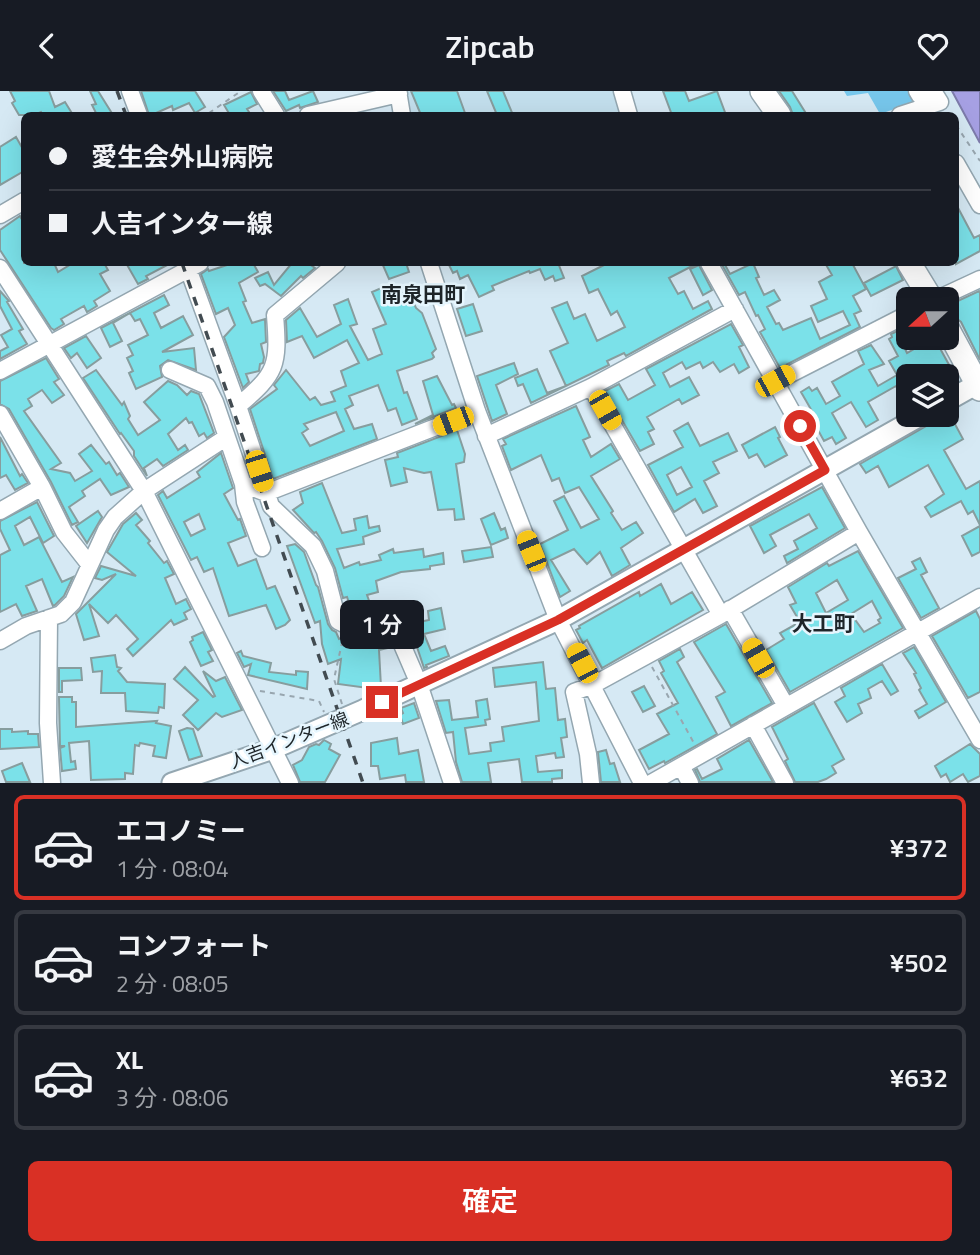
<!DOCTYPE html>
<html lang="ja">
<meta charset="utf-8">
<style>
:root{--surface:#171b24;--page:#242831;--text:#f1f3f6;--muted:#9ea1a6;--line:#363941;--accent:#d93025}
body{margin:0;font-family:"Titillium Web","Noto Sans JP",sans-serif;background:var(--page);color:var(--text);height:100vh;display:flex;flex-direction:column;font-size:26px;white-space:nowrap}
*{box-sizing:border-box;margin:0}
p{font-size:23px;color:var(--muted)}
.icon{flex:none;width:38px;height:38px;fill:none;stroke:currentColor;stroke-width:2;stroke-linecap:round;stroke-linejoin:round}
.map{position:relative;height:692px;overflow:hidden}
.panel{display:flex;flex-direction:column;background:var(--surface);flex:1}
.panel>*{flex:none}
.hud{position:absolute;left:21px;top:21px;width:938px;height:154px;border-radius:10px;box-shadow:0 7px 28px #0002;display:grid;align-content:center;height:154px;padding:0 28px;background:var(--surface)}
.needle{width:46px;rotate:249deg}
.tools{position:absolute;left:896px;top:196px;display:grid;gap:14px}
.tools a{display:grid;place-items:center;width:63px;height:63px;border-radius:10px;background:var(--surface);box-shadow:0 7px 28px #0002;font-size:35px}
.end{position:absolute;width:32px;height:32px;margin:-16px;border:9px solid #d93025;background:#fff;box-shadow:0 0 0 4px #fff}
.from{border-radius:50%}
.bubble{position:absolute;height:49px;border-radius:10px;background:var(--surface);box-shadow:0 7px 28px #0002;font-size:23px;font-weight:600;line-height:49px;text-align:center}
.car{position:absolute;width:21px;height:42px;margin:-21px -10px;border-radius:9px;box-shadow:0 0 5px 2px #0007;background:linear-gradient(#f5c518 24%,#345 0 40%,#f5c518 0 76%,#345 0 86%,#f5c518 0)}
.hud b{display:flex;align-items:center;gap:24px;height:66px;font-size:26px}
.hud b+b{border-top:2px solid var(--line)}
.hud i{width:18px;height:18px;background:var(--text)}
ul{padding:12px 0 0;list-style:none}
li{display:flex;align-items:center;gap:21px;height:105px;margin:0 14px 10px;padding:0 14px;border:4px solid var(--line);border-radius:10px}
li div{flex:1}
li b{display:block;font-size:26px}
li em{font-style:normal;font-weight:600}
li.active{border-color:var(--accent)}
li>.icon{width:63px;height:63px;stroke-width:1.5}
.primary-button{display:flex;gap:14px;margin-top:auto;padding:14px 28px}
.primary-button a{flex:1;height:80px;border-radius:10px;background:var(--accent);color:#fff;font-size:28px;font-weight:600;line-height:80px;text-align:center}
header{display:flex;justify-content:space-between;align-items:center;height:91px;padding:0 28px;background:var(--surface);font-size:32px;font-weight:600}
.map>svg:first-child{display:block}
</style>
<header><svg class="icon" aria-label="back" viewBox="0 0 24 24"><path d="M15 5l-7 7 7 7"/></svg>Zipcab<svg class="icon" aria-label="heart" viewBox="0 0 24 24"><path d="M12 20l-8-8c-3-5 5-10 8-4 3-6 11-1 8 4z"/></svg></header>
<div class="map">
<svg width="980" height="692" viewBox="0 0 980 692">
<rect width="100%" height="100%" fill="#d6e9f4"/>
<path fill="#c3dfed" d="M405,0H618L626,24H409Z"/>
<path fill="#77c7ec" d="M844,0H911L918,10L880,23L868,2L847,5Z"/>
<path fill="#a6a0e3" stroke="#7d7bab" stroke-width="2" d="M952,0H980V52Z"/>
<path fill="#7be1e9" stroke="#879d9e" stroke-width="2" fill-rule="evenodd" d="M10,0H49L55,16L65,11L73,24H39L42,23L41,21L34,24H19L12,12L15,10Z
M90,0H98L113,24H97L92,14L96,13Z
M141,0H195L205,16L195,22L189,12L173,19L172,15L156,22L157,24H149Z
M273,0H285L289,9L313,0L318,11L300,17L299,14L286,20Z
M411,0H457L465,22L458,24H421Z
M487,0H503L513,24H497Z
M663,0H685L689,10L717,0L726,24H672Z
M779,0H792L807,24H793L790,16Z
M251,1L257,13L247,18L251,24H230L224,14Z
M16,46L24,60V80L0,94V56Z
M956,113L974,147L980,144V160L956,173Z
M20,125L21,127L24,125V172H54L58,181L73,172H104L108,179L100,183L110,200L94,210L97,215L87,221L84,215L61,228L64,233L54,239L51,237L0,159V139Z
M126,172H171L146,185L148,188L138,193Z
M233,172H253L258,181L239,192L246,210L243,211L252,232L265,228L266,251L261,253L264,266L263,272L260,273L259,280L246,283L249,291L243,297L224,246L235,234L228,217L216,223L201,183L208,178L209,180Z
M292,172H308L315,177L303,187L301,185L281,205L265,193L260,195L255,187L268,181L274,194Z
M382,172H406L409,181L389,188Z
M448,172H558L564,187L555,190L553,185L545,189L540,178L530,182L529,180L492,195L494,199L479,206L468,184L460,188L457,180L453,182Z
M608,172H698L669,187L678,203L684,200L693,218L708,210L712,218L626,265L624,262L607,270L609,274L531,312L523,293L518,295L515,287L537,278L547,302L566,295L550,260L568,252L552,217L567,211L574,228L585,223L597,250L625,236L617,220L611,224L598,198L589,202L582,185Z
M721,172H724L730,183L753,172L759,186L756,187L764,204L774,199L780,209L767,216L776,233L779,232L783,239L811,227L820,248L850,234L843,220L818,231L811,215L827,208L819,191L832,184L825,172H852L866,198L853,205L861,220L854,223L860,236L780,277L760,241L765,238L758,224L756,225L745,201L739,204Z
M699,174L712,199L703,204L690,178Z
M896,175L903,189L871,205L864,192Z
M386,195L391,207L405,201L408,207L411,206L416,217L422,222L436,258L432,262L434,266L432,268L397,280L404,302L407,301L417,328L402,334L396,317L388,320L378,294L349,305L353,314L345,318L354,338L372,333L377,348L273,388L250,318L277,298L274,294L286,279L310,309L315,306L321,314L335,310L331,301L346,295L341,280L359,272L347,249L314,267L302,245L287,251L286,229L300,217L317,246L341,233L334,214L348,208L357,233L350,235L368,269L382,263L373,238L386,233L372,201ZM336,321L344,340L310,355L302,342L308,338L304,333Z
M0,200L9,210L7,211L23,238L19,240L27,253L0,268V260L8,256L1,244L12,238L0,215Z
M979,200L980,202V269L961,231L947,220V215Z
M164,204L169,214L154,222L161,237L183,225L193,244L162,261L194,257L196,279L168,269L160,275L162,286L136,298L129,282L133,280L127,267L133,264L128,254L148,244L140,228L135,230L130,222L113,232L122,250L110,256L101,237Z
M473,213L482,240L466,245L457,218Z
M731,233L743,254L739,256L749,276L739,282L734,273L720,281L713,271L703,277L700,271L686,278L682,271L663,282L670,296L689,286L699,304L682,313L679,308L647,326L654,338L648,341L654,353L640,360L605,300L619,293L628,309L655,294L646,278Z
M908,235V243L900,247L907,262L921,254L917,247H936L939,251L937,252L953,281L952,285H908V317L896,295L868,311L878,329L866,336L851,311L832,322L846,347L836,353L832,346L824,350L813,330L816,327L801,301L809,296L812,300L817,297L826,313L840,305L832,291L864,273L858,260L871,254L884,273L869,279L878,295L897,284L889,270L898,265L889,248L892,246L891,243Z
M86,245L101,267L87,277L77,262L71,267L64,257Z
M46,267L59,288L54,291L64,304L52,312L42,299L28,308L32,315L24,320L61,372L51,378L70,382L75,390L92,380L79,363L91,354L106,373L109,371L117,384L120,382L129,396L111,404L100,388L82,400L85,405L69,416L78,431L72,434L51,391L9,318L0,313V290Z
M514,272L518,283L496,294L507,323L492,330L477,285Z
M96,279L122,314L124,311L130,325L128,328L138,344L160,329L144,311L168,290L177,294L187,304L191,300L199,303L214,342L207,347L204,342L199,345L192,331L189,332L186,327L168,343L178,359L185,354L188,359L163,375L157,368L144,377L147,385L134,365V360L121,342L120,343L83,287Z
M437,285L452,314L454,313L456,317L415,333L433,324L423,290Z
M576,315L590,346L583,349L591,366L611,353L620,368L591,385L613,420L611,422L622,439L636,431L643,442L621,457L630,474L612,485L600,461L587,473L574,458L551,469L570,500L560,506L540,453L568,439L554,410L564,405L581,437L599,428L579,396L565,402L559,387L552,390L541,364L511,379L502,355L506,353L503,348Z
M949,322L963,348L944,359L966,398L980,390V434L973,420L968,423L961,410L931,426L925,416L944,403L928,374L889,396L878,375L866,382L860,373Z
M688,332L700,355L728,342L737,360L713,371L719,382L704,390L717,415L703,422L695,408L674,421L648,374L683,356L674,340ZM681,376L692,396L677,404L667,384Z
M775,336L780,346L778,347L787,364L765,376L757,363L749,367L742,354Z
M457,339L465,363L464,371L456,373L464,428L455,429L454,418L438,419L431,381L424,382L404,377L407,391L391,395L385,369L398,366L397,362Z
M0,346L20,385L22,383L28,392L15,399L6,384L0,387Z
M221,362L233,397L224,403L238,429L240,428L246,445L228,452L238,475L256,468L267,498L275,495L290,529L285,534L276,538L266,514L229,525L213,477L204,481L197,466L191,469L158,404L163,400L167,407L200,386L197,381ZM199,423L205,438L191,445L184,431Z
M322,392L342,442L356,439L354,428L367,425L369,437L379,435L380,440L363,446L364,453L337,458L344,477L359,471L360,474L381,469L379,464L393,458L394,462L423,458L424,466L443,462L444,473L430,475V478L401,481L376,490L378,501L367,504L372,518L353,524L347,506L343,507L335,477L322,450L316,441L314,442L293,419L303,412L300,401Z
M822,396L845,437L787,472L784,465L798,458L794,450L817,437L809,423L770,444L776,455L764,462L750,435Z
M37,411L54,445L43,452L30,426L15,435L24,454L39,446L62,491L73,486L64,505L55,514L53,515L42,488L26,495L37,520L22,525L16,513L0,521V464L10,459L0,438V430Z
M98,420L102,426L87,452L76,435Z
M136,422L142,429L136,434L150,450L148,452L164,472L167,470L174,483L165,487L176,513L186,508L191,518L184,522L187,528L174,534L171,529L133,565L127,558L138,548L116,524L108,532L89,513L99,545L84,549L76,523L116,483L102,489L95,487L101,475L136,485L107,461L123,433Z
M494,422L501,439L505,437L508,447L491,454L481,428Z
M980,435V461L972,465L962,445Z
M295,453L304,461L316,494L318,496L328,533L332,539L336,541L339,548L345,545L364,543L365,553L388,548L392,556L379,559L381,596L368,597L338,593L341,568L328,573L322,553L320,530L315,532L287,455Z
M491,456L493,466L464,471L462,460Z
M858,460L903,537L790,601L766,559L784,548L780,542L800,531L790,514L796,512L788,496L827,472L829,475ZM837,489L848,509L826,522L816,502ZM872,510L881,527L878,529L880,532L864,541L851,523Z
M920,467L927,481L921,484L939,517L921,527L898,487L916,478L912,471Z
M661,493L671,513L692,501L703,519L602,577L587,549L583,552L576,539L580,537L579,535L639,501L640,505Z
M411,515L414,532L429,529L428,520L441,517L445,538L424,543L431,560L445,555L449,565L426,574L427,576L424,577L416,553H413L397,520V518Z
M976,520L980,528V601L968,607L932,545Z
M726,533L772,612L731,635L716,606L725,601L694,551Z
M203,541L212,559L208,561L213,570L201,575L190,551L193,549L192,546Z
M914,556L946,611L919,627L915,620L927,613L919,599L921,597L914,583L916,582L903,562Z
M680,558L684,566L677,571L717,643L665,672L664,670L649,678L639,659L669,643L657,623L678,612L661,582L664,580L659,570Z
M241,560L243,565L271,572L269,581L296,584V580L308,581L307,598L248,584L251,573L244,576L237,562Z
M115,564L117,576L121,577L118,580L127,591L165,593L164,617L159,616L158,622L126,620L125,602H101L102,580L93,581L91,567Z
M543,571L546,598L555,597L558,629L565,628L567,646L561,647L564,666L556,667L555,662L536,665L538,681L562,679V687L552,688V691H522L519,668L488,672L491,691H462L456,671L453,641L446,642L436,610L449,609L452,629L478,626L476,610L487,608L490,628L485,629L486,634L465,637L469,663L491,660L490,652L504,650L502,636L539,630L536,591L495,596L493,577Z
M882,573L898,600L891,604L882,590L868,598L871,607L858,613L862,622L847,631L835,611L845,605L841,597Z
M185,576L213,606L215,605L203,580L216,590L225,586L242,619L222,626L216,622L198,639L183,624L198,609L174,588Z
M59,577H81L82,589L62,590V601H59Z
M644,595L655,615L643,621L632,601Z
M59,606H72V611H76V636L157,630L156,632L171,635L166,667L153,665L155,655L140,652L139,655L135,654L133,683L125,682V688L91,689L89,650L69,652L71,671L75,670L76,678L62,680L60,657L65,655H60Z
M414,612L419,627L403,633L400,624L403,622L401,617Z
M814,612L844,668L832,675L836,682L826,688L818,691H795L785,670L788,668L772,636Z
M187,637L193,638L202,665L189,669L179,640Z
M0,638H12V641L28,640V643H38L39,656L0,658Z
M397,647L399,663L418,659L424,691H406L405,684L380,688L378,675H371V652Z
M324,649L331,653L329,658L340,664L325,691H300L293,674L302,669L309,656L316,653L319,654Z
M749,649L773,691H700L695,679L697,678L702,688L722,678L717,668Z
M970,653L980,663V685L968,691L963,683L950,691L946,683L941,686L935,675Z
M606,659L610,673L614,672L620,691H601L598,661Z
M22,672L30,691H6L2,680Z"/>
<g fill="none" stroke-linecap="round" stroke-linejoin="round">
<g stroke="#94a7b1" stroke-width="19">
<path id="minor" d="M130,0L139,24
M261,0L276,24
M398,0L402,24
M622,0L629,24
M917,0L920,5
M308,24L399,3
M900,24L940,11L933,0
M956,72L980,114
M0,124L24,110
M186,172L238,315L271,415L313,455L325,480L338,530L348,535L391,528L419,593L452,692
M429,172L477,320L558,529L642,692
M709,172L859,441L980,649
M0,177L144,400L290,692
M937,208L980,188
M170,279L207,295L215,311L243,393L266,402L477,320
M0,280L200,172
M775,291L908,223
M591,296L721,524
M238,315C277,282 279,275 275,224L337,172
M0,323L42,396
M486,345L591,296L735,218
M243,393L245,411L262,457
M0,420L42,396L64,441L89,473
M730,518L786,615
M49,527L48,632L52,692
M0,550L26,535L61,523L73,511L106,439L115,426L144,400L227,346
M753,634L785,692
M681,675L690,692
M591,692L588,663L574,601L593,594L721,524L859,441
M651,692L980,506"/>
</g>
<g stroke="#94a7b1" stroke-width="23">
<path id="major" d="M947,310L977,293
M172,692L273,658L363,619L558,529L922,324"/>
</g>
<g stroke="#94a7b1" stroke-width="26">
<path id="highway" d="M762,0L779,24
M909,172L931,208
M947,237L980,298"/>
</g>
<path stroke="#98a6af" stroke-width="2" stroke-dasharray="5 5" stroke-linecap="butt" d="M179,24L209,22L241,0
M956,34L980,70
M652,576L695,654
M260,600L319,610L324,621
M342,613L334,588L343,547"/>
<use href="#minor" stroke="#fff" stroke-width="16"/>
<use href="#major" stroke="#fff" stroke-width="19"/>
<use href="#highway" stroke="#fff" stroke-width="23"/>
<path stroke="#424b51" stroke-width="3.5" stroke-dasharray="9 9" stroke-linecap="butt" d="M117,0L126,24
M182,172L363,692"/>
</g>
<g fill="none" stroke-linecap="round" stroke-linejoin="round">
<path stroke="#d93025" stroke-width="9" d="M382,611L558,529L825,379L800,335"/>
</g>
<g text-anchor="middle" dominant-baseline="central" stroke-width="5" stroke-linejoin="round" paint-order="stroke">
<g font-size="18" fill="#1e2529" stroke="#e6f6fe">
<text transform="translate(289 649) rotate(-21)">人吉インター線</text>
</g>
<g font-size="21" font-weight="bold" fill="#1e2529" stroke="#e6f6fe">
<text x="423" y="203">南泉田町</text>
<text x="823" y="532">大工町</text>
</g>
</g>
</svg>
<div class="tools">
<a><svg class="needle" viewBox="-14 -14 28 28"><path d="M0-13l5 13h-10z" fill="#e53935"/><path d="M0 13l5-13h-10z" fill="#9ea1a6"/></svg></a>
<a><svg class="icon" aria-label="layers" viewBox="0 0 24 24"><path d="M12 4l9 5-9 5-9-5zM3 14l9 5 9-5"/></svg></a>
</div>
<i class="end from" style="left:800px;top:335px"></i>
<i class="end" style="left:382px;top:611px"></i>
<div class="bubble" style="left:340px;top:509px;width:84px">1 分</div>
<i class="car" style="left:775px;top:290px;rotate:61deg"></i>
<i class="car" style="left:605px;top:319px;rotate:150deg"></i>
<i class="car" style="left:453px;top:330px;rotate:249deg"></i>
<i class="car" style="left:259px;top:380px;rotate:162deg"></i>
<i class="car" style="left:531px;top:460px;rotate:338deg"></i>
<i class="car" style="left:758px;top:567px;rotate:330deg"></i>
<i class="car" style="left:582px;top:572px;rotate:332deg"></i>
<div class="hud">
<b><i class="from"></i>愛生会外山病院</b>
<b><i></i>人吉インター線</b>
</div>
</div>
<section class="panel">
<ul>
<li class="active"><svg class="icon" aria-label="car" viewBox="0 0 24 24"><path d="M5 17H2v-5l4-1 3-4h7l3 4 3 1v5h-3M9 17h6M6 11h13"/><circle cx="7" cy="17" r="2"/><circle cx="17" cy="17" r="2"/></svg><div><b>エコノミー</b><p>1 分 · 08:04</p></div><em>¥372</em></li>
<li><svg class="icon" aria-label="car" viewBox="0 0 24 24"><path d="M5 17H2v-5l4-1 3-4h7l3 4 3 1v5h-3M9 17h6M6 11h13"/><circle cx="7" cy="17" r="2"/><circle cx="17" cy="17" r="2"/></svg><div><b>コンフォート</b><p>2 分 · 08:05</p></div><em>¥502</em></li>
<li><svg class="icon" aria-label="car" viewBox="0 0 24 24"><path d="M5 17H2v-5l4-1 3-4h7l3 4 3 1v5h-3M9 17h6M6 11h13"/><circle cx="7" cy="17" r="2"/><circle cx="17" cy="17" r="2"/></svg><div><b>XL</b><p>3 分 · 08:06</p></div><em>¥632</em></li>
</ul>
<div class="primary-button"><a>確定</a></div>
</section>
